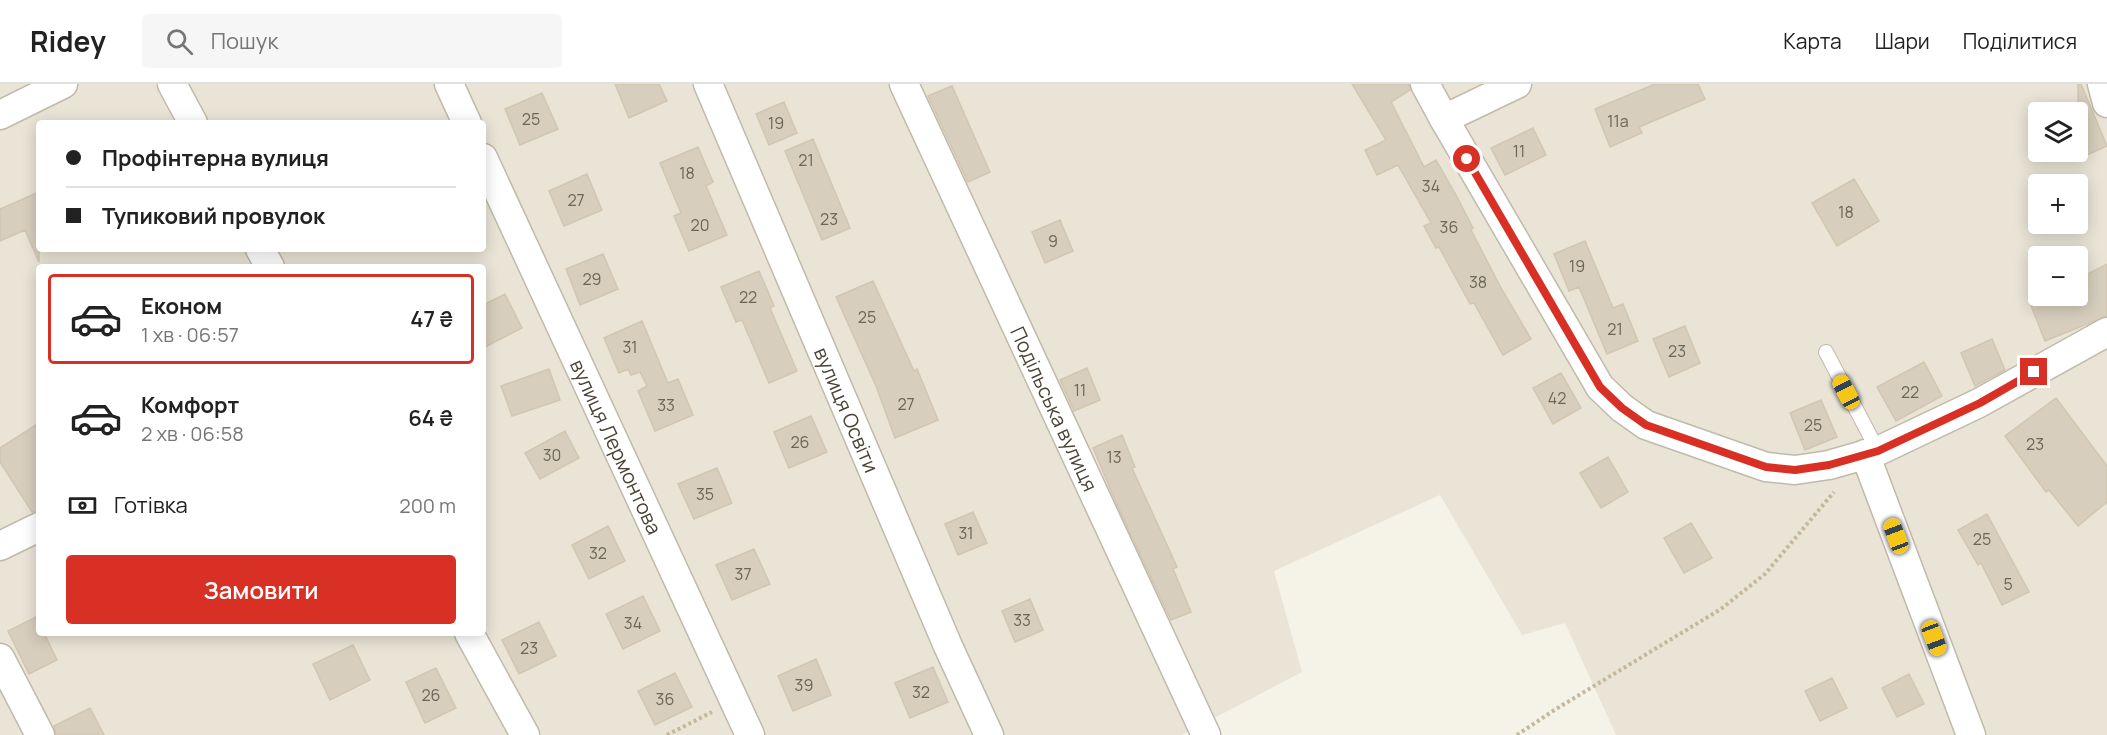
<!DOCTYPE html>
<html lang="uk">
<meta charset="utf-8">
<style>
:root{--surface:#fff;--page:#f6f6f6;--text:#222;--muted:#767676;--line:#e0e0e0;--accent:#d93025}
body{margin:0;font-family:Manrope,sans-serif;background:var(--page);color:var(--text);height:100vh;display:flex;flex-direction:column;font-size:22px;white-space:nowrap}
*{box-sizing:border-box;margin:0}
p{font-size:20px;color:var(--muted)}
.icon{flex:none;width:33px;height:33px;fill:none;stroke:currentColor;stroke-width:2;stroke-linecap:round;stroke-linejoin:round}
.map{position:relative;flex:1;overflow:hidden}
.details{position:absolute;left:36px;top:180px;width:450px;height:372px;display:flex;flex-direction:column;background:var(--surface);border-radius:6px;box-shadow:0 3px 15px #0003}
.details>*{flex:none}
.banner{position:absolute;left:36px;top:36px;width:450px;height:132px;border-radius:6px;box-shadow:0 3px 15px #0003;display:grid;align-content:center;height:132px;padding:0 30px;background:var(--surface)}
.fabs{position:absolute;left:2028px;top:18px;display:grid;gap:12px}
.fabs a{display:grid;place-items:center;width:60px;height:60px;border-radius:6px;background:var(--surface);box-shadow:0 3px 15px #0003;font-size:30px}
.end{position:absolute;width:27px;height:27px;margin:-14px;border:8px solid #d93025;background:#fff;box-shadow:0 0 0 3px #fff}
.from{border-radius:50%}
.car{position:absolute;width:18px;height:36px;margin:-18px -9px;border-radius:8px;box-shadow:0 0 4px 2px #0007;background:linear-gradient(#f5c518 24%,#345 0 40%,#f5c518 0 76%,#345 0 86%,#f5c518 0)}
.banner b{display:flex;align-items:center;gap:21px;height:57px;font-size:22px}
.banner b+b{border-top:2px solid var(--line)}
.banner i{width:15px;height:15px;background:var(--text)}
ul{padding:10px 0 0;list-style:none}
li{display:flex;align-items:center;gap:18px;height:90px;margin:0 12px 9px;padding:0 18px;border:3px solid transparent;border-radius:6px}
li div{flex:1}
li b{display:block;font-size:22px}
li em{font-style:normal;font-weight:600}
li.active{border-color:var(--accent)}
li>.icon{width:54px;height:54px;stroke-width:1.5}
.pay{display:flex;align-items:center;gap:15px;height:66px;padding:0 30px;font-size:22px}
.pay p{margin-inline-start:auto}
.cta{display:flex;gap:12px;margin-top:auto;padding:12px 30px}
.cta a{flex:1;height:69px;border-radius:6px;background:var(--accent);color:#fff;font-size:24px;font-weight:600;line-height:69px;text-align:center}
header{display:flex;align-items:center;gap:36px;box-sizing:border-box;height:84px;padding:0 30px;background:var(--surface);border-bottom:2px solid var(--line)}
header strong{font-size:28px}
nav{display:flex;gap:33px;margin-inline-start:auto;font-size:21px}
.search{width:420px;height:54px;background:var(--page);display:flex;align-items:center;gap:15px;box-sizing:border-box;padding:0 21px;border-radius:6px;color:var(--muted);font-size:22px}
.map>svg:first-child{display:block}
</style>
<header>
<strong>Ridey</strong>
<div class="search"><svg class="icon" aria-label="search" viewBox="0 0 24 24"><circle cx="10" cy="10" r="6"/><path d="M15 15l6 6"/></svg>Пошук</div>
<nav><a>Карта</a><a>Шари</a><a>Поділитися</a></nav>
</header>
<div class="map">
<svg width="2107" height="651" viewBox="0 0 2107 651">
<rect width="100%" height="100%" fill="#f5f2e8"/>
<path fill="#e9e4d6" fill-rule="evenodd" d="M0,0H176L197,39H39V165H265L275,183H39V549H463L514,651H0Z
M180,0H2107V651H1616L1565,539L1522,551L1440,411L1274,487L1302,588L1182,651H536L483,549V183H280L270,165H483V39H201ZM2038,28H2078V68H2038ZM2038,100H2078V140H2038ZM2038,172H2078V212H2038Z"/>
<path fill="#d7cebd" stroke="#d2c6b0" stroke-width="1.5" d="M615,0H659L667,17L629,34Z
M1352,0H1409L1410,6L1391,18L1424,83L1436,76L1456,111L1473,144L1471,146L1501,204L1531,255L1503,271L1474,219L1470,220L1439,163L1436,164L1424,142L1431,139L1398,81L1377,91L1365,66L1386,56Z
M1655,0H1698L1705,15L1639,43L1642,49L1610,63L1595,25Z
M2078,0H2081L2107,62L2078,75Z
M952,2L990,88L968,98L928,12Z
M542,9L558,45L520,61L505,25Z
M784,18L797,49L769,61L756,30Z
M1533,44L1546,71L1505,91L1491,64Z
M813,55L850,144L822,156L785,67Z
M698,63L713,98L706,102L727,151L689,167L674,132L681,129L660,79Z
M587,90L602,126L564,142L549,107Z
M1854,95L1879,137L1837,162L1812,119Z
M39,108V178L25,146L0,157V125Z
M1060,136L1073,167L1045,179L1032,148Z
M1585,157L1613,224L1623,220L1638,257L1607,270L1579,203L1569,207L1554,170Z
M603,170L618,205L580,221L566,185Z
M2107,180V232L2045,257L2030,219L2049,212H2078V195Z
M759,187L774,222L770,224L797,287L769,299L742,236L736,238L721,203Z
M873,197L914,287L917,285L938,336L895,354L876,302L836,213Z
M505,210L522,244L483,264V221Z
M642,237L668,299L678,295L693,331L655,347L638,307L647,302L640,288L631,291L628,285L619,289L604,254Z
M1685,242L1700,279L1669,293L1653,255Z
M1992,255L2005,286L1975,302L1961,269Z
M1924,278L1942,312L1896,337L1877,303Z
M1087,284L1100,316L1074,327L1060,296Z
M549,285L560,316L512,332L501,302Z
M1561,289L1581,324L1553,340L1533,304Z
M2056,314L2107,382V418L2078,442L2049,406L2046,408L2005,352Z
M1821,316L1837,353L1805,366L1790,329Z
M811,332L827,368L789,384L774,348Z
M39,339V427L32,428L0,378V364Z
M565,347L579,374L540,395L525,369Z
M1122,351L1135,383L1132,384L1177,483L1173,485L1191,528L1171,536L1118,423L1093,364Z
M1608,373L1628,408L1601,424L1580,389Z
M717,384L732,419L694,435L678,400Z
M973,428L987,459L958,471L945,440Z
M1987,430L2029,508L2002,521L1981,479L1978,481L1958,446Z
M1691,439L1712,474L1684,489L1664,454Z
M608,442L625,477L589,495L572,461Z
M754,465L770,500L732,516L716,481Z
M643,512L660,547L623,565L606,530Z
M1030,515L1043,546L1015,558L1002,527Z
M36,533L39,540V549H44L57,576L29,590L8,547Z
M539,538L556,572L519,590L502,556Z
M353,561L370,596L330,616L313,580Z
M816,575L831,611L793,627L778,592Z
M933,583L948,618L910,634L895,599Z
M436,584L456,624L425,639L406,598Z
M675,589L692,623L655,641L638,607Z
M1909,590L1924,620L1897,633L1882,604Z
M1832,594L1847,624L1820,637L1805,607Z
M90,624L104,651H56L54,642Z"/>
<g fill="none" stroke-linecap="round" stroke-linejoin="round">
<g stroke="#c1baaa" stroke-width="16">
<path id="service" d="M1826,268L1878,367"/>
</g>
<g stroke="#c1baaa" stroke-width="31">
<g id="minor">
<path d="M172,0L193,39"/>
<path d="M449,0L467,39"/>
<path id="s1" d="M708,0L948,562L989,651"/>
<path id="s2" d="M904,0L1206,651"/>
<path d="M1425,0L1444,35L1600,303L1622,324L1646,341L1766,383L1795,386L1829,381L1878,367L1979,319L2107,248"/>
<path d="M2102,0L2107,19"/>
<path d="M0,31L63,0"/>
<path d="M1444,35L1517,0"/>
<path id="s3" d="M483,74L750,651"/>
<path d="M260,165L270,183"/>
<path d="M1865,370L1971,651"/>
<path d="M0,462L39,443"/>
<path d="M469,549L525,651"/>
<path d="M0,574L40,651"/>
</g>
</g>
<path stroke="#c4b79b" stroke-width="4" stroke-dasharray="3 3" stroke-linecap="butt" d="M667,651L712,628
M1517,651L1556,625L1721,525L1765,490L1834,408"/>
<use href="#service" stroke="#fff" stroke-width="14"/>
<use href="#minor" stroke="#fff" stroke-width="28"/>
</g>
<g fill="none" stroke-linecap="round" stroke-linejoin="round">
<path stroke="#d93025" stroke-width="8" d="M1467,75L1600,303L1622,324L1646,341L1766,383L1795,386L1829,381L1878,367L1980,319L2034,288"/>
</g>
<g text-anchor="middle" dominant-baseline="central" stroke-width="4.5" stroke-linejoin="round" paint-order="stroke">
<g font-size="16" fill="#6c6558">
<text x="531" y="35">25</text>
<text x="1618" y="37">11а</text>
<text x="776" y="39">19</text>
<text x="1519" y="67">11</text>
<text x="806" y="76">21</text>
<text x="687" y="89">18</text>
<text x="1431" y="102">34</text>
<text x="576" y="116">27</text>
<text x="1846" y="128">18</text>
<text x="829" y="135">23</text>
<text x="700" y="141">20</text>
<text x="1449" y="143">36</text>
<text x="1053" y="157">9</text>
<text x="1577" y="182">19</text>
<text x="592" y="195">29</text>
<text x="1478" y="198">38</text>
<text x="748" y="213">22</text>
<text x="867" y="233">25</text>
<text x="1615" y="245">21</text>
<text x="630" y="263">31</text>
<text x="1677" y="267">23</text>
<text x="1080" y="306">11</text>
<text x="1910" y="308">22</text>
<text x="1557" y="314">42</text>
<text x="906" y="320">27</text>
<text x="666" y="321">33</text>
<text x="1813" y="341">25</text>
<text x="800" y="358">26</text>
<text x="2035" y="360">23</text>
<text x="552" y="371">30</text>
<text x="1114" y="373">13</text>
<text x="705" y="410">35</text>
<text x="966" y="449">31</text>
<text x="1982" y="455">25</text>
<text x="598" y="469">32</text>
<text x="743" y="490">37</text>
<text x="2008" y="500">5</text>
<text x="1022" y="536">33</text>
<text x="633" y="539">34</text>
<text x="529" y="564">23</text>
<text x="804" y="601">39</text>
<text x="921" y="608">32</text>
<text x="431" y="611">26</text>
<text x="665" y="615">36</text>
</g>
<g font-size="20" fill="#494236" stroke="#fff">
<text stroke="none"><textPath href="#s2" startOffset="358">Подільська вулиця</textPath></text>
<text stroke="none"><textPath href="#s1" startOffset="354">вулиця Освіти</textPath></text>
<text stroke="none"><textPath href="#s3" startOffset="318">вулиця Лермонтова</textPath></text>
</g>
</g>
</svg>
<div class="fabs">
<a><svg class="icon" aria-label="layers" viewBox="0 0 24 24"><path d="M12 4l9 5-9 5-9-5zM3 14l9 5 9-5"/></svg></a>
<a>+</a>
<a>−</a>
</div>
<i class="end from" style="left:1467px;top:75px"></i>
<i class="end" style="left:2034px;top:288px"></i>
<i class="car" style="left:1846px;top:308px;rotate:332deg"></i>
<i class="car" style="left:1896px;top:452px;rotate:339deg"></i>
<i class="car" style="left:1934px;top:554px;rotate:159deg"></i>
<div class="banner">
<b><i class="from"></i>Профінтерна вулиця</b>
<b><i></i>Тупиковий провулок</b>
</div>
<section class="details">
<ul>
<li class="active"><svg class="icon" aria-label="car" viewBox="0 0 24 24"><path d="M5 17H2v-5l4-1 3-4h7l3 4 3 1v5h-3M9 17h6M6 11h13"/><circle cx="7" cy="17" r="2"/><circle cx="17" cy="17" r="2"/></svg><div><b>Економ</b><p>1 хв · 06:57</p></div><em>47 ₴</em></li>
<li><svg class="icon" aria-label="car" viewBox="0 0 24 24"><path d="M5 17H2v-5l4-1 3-4h7l3 4 3 1v5h-3M9 17h6M6 11h13"/><circle cx="7" cy="17" r="2"/><circle cx="17" cy="17" r="2"/></svg><div><b>Комфорт</b><p>2 хв · 06:58</p></div><em>64 ₴</em></li>
</ul>
<div class="pay"><svg class="icon" aria-label="cash" viewBox="0 0 24 24"><path d="M3 7h18v10H3z"/><circle cx="12" cy="12" r="2"/></svg>Готівка<p>200 m</p></div>
<div class="cta"><a>Замовити</a></div>
</section>
</div>
